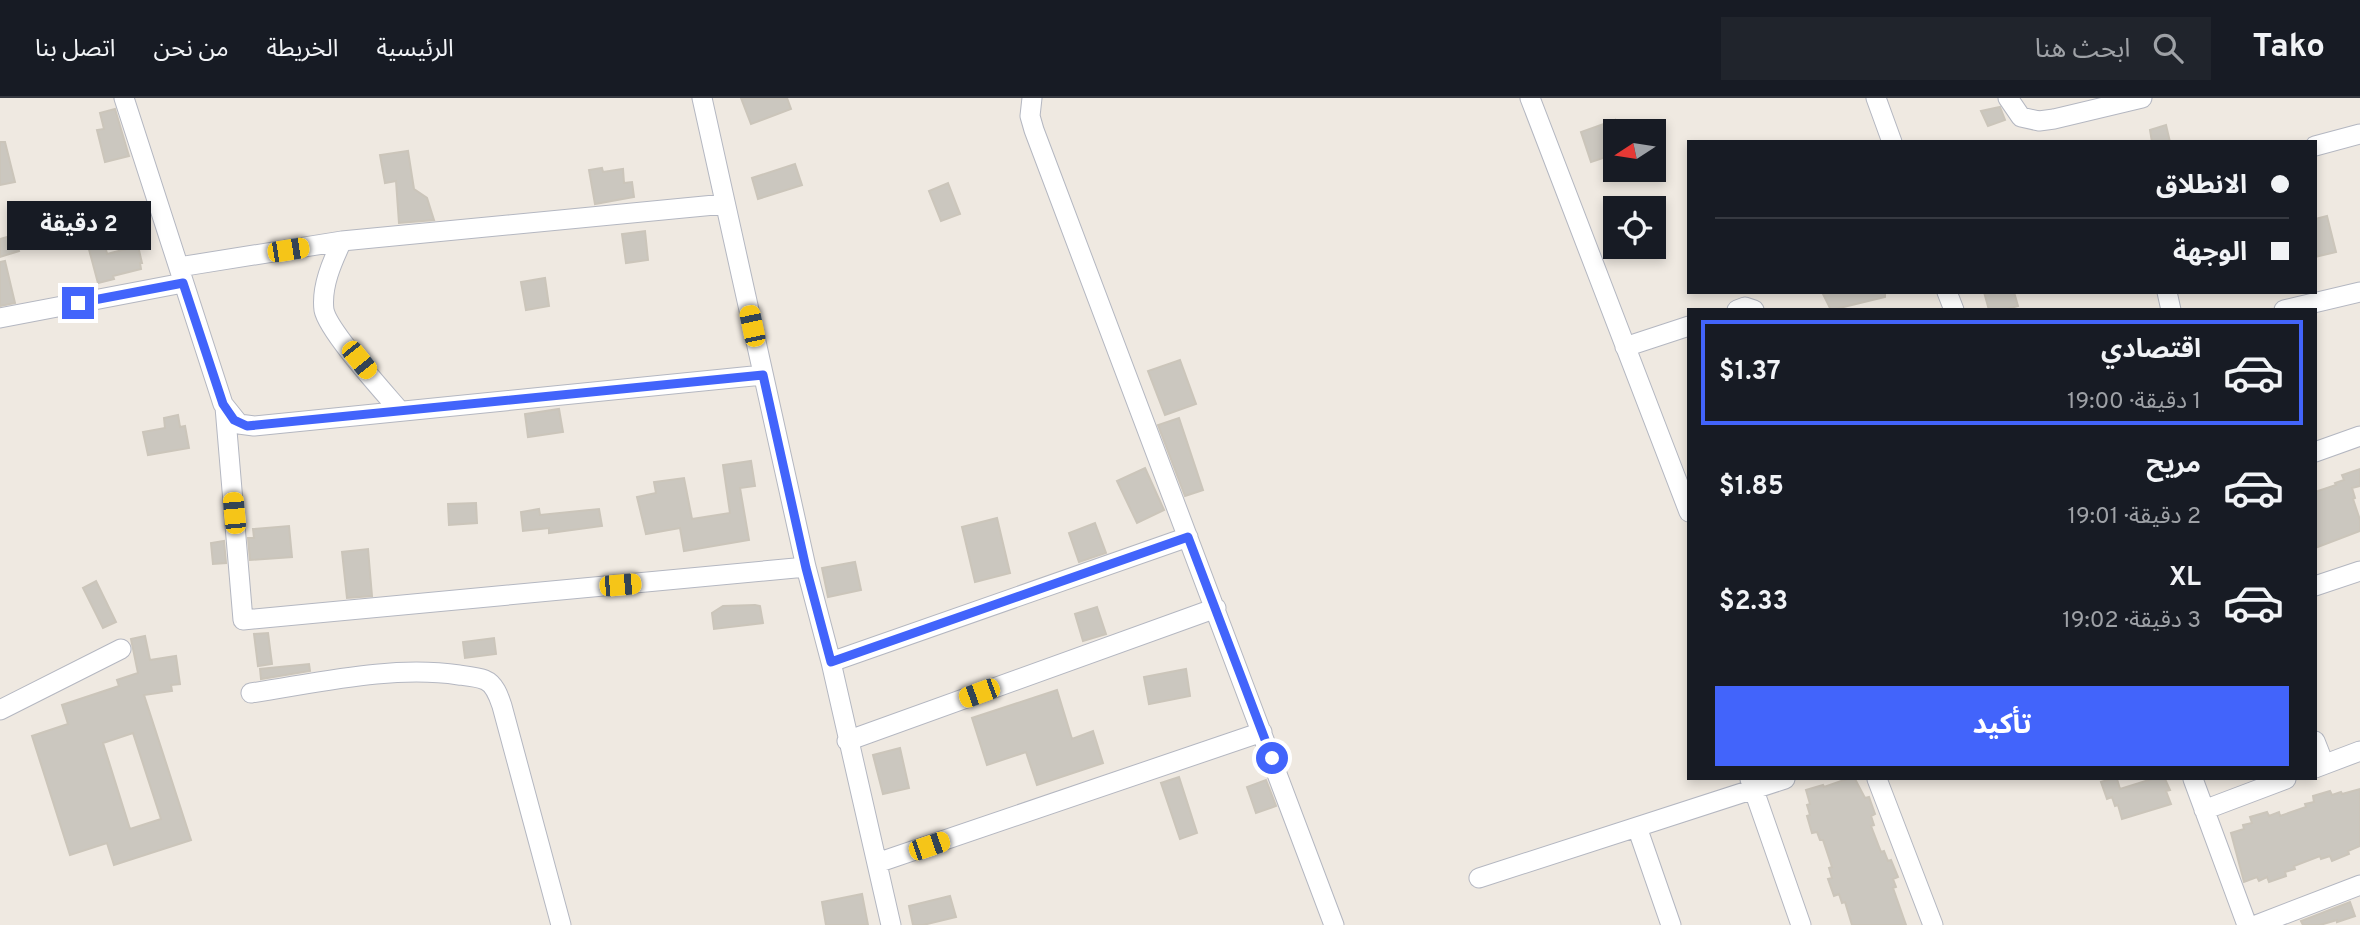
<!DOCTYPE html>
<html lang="ar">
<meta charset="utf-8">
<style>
:root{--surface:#171b24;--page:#20242c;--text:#f1f3f6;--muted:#9ea1a6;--line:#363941;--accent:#4264fb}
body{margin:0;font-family:Overpass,"Noto Sans Arabic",sans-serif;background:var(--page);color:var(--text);direction:rtl;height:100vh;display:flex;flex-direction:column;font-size:26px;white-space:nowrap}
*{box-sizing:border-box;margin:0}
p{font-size:23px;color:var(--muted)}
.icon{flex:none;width:38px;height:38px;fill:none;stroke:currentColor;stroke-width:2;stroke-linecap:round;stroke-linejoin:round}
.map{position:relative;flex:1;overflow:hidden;direction:ltr}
.sheet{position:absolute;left:1687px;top:210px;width:630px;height:472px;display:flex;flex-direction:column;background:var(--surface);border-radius:0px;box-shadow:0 4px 10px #0003;direction:rtl}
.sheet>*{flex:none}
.banner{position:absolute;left:1687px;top:42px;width:630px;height:154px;border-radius:0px;box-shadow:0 4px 10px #0003;direction:rtl;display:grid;align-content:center;height:154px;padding:0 28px;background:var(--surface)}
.needle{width:46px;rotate:258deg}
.buttons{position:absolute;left:1603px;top:21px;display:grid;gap:14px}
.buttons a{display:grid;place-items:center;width:63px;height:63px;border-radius:0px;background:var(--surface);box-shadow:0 4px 10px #0003;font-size:35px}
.end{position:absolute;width:32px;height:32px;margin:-16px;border:9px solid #4264fb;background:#fff;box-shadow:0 0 0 4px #fff}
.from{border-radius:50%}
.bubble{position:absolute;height:49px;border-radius:0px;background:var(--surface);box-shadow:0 4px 10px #0003;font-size:23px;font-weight:700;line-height:49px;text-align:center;direction:rtl}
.car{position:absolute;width:21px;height:42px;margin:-21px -10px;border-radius:9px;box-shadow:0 0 5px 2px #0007;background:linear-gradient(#f5c518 24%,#345 0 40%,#f5c518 0 76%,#345 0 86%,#f5c518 0)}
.banner b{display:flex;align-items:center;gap:24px;height:66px;font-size:26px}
.banner b+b{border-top:2px solid var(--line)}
.banner i{width:18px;height:18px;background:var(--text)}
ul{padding:12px 0 0;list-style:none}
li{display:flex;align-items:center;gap:21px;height:105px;margin:0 14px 10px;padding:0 14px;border:4px solid transparent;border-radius:0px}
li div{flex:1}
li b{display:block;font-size:26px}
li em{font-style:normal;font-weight:700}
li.selected{border-color:var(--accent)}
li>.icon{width:63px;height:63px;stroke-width:1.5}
.button{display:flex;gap:14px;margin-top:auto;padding:14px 28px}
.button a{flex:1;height:80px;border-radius:0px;background:var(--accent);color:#fff;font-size:28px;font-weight:700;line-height:80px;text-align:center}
header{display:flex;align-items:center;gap:42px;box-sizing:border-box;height:98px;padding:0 35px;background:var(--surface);border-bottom:2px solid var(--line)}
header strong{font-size:33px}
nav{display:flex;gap:38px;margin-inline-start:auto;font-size:24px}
.search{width:490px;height:63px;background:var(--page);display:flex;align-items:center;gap:18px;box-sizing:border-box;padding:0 24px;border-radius:0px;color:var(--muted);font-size:26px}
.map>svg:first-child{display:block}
</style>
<header>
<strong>Tako</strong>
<div class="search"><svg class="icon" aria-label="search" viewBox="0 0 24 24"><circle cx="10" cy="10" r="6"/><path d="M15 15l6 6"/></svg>ابحث هنا</div>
<nav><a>الرئيسية</a><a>الخريطة</a><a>من نحن</a><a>اتصل بنا</a></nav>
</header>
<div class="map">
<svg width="2360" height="827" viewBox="0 0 2360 827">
<rect width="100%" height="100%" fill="#efe9e1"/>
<path fill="#cbc7bf" stroke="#cbc5ba" stroke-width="2" fill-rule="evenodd" d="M741,0H787L791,11L751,26Z
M2000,9L2005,22L1988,28L1981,13Z
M115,11L129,58L105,64L97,32L104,31L100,15Z
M1615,22V56L1591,64L1581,34Z
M2166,27L2170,44H2152L2150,32Z
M0,44H5L15,84L0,87Z
M408,53L414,91L427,100L434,122L399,125L396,83L385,85L380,57Z
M795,66L802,87L758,101L752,80Z
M602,70L603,74L623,71L624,85L632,84L634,99L595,106L589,72Z
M948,85L960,116L941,123L929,93Z
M2327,118L2336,154L2315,159V121Z
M100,126L107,156L138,148L142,165H140L141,171L113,178L114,181L98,185L83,129Z
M645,133L648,162L626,165L622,136Z
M14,137L19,153L0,159V141Z
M5,163L15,205L0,208V164Z
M545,180L549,208L526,212L521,184Z
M1822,194H1885V199L1831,212Z
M1984,194H2014L2018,208L2003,212H1989Z
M1180,262L1196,306L1165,317L1148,273Z
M559,311L563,334L528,339L525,316Z
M178,317L180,329L185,328L189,350L148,357L143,334L165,330L164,320Z
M1179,320L1203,392L1185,398L1158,327Z
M751,363L755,388L740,390L749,442L684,453L680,430L646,436L637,399L656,395L654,384L684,380L692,421L730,415L723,367Z
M1145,370L1164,412L1137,425L1117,383Z
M2360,371V388L2352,390L2355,400L2353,401L2360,422V433L2315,450V394L2336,387L2335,385L2344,382L2342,377Z
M476,405L477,425L449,427L448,406Z
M539,411L540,417L599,411L602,428L549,435V430L523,433L521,414Z
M997,420L1010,475L975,484L962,429Z
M1095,425L1106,455L1079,464L1069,435Z
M289,428L292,459L250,462L248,440H254L253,431Z
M224,443L226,465L213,466L211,445Z
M368,451L372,498L347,500L342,454Z
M855,464L861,492L828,499L822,470Z
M96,483L116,524L103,530L83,490Z
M755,507L760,508L763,525L714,531L712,515L723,508Z
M1097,509L1106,536L1083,543L1075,516Z
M268,535L272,566L258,568L254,536Z
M145,538L150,562L176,558L180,586L171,587L172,593L144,597L191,742L114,767L107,745L70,757L32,638L68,626L62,607L119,588L117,582L138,575L131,541ZM133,635L161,721L130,731L103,645Z
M494,540L496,556L465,560L463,544Z
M309,566L310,573L261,581L260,571Z
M1186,571L1190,598L1149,606L1144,579Z
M1057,592L1072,641L1093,633L1103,665L1037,687L1026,654L987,667L972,620Z
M900,650L909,690L883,696L873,657Z
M1179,679L1197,735L1180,741L1161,685Z
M1847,681H1855L1865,700L1869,699L1875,716L1871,718L1874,727L1871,728L1881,754L1884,753L1888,763L1891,762L1898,779L1893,781L1896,789L1893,790L1906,827H1852L1845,804L1842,805L1839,796L1834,798L1828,781L1832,780L1829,770L1832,769L1823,742H1820L1817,734L1812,735L1807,718L1810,717L1807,707L1810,706L1806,692L1823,687L1824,689Z
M2111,681H2117L2120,691L2152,681H2165L2170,692L2166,693L2171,706L2122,721L2118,707L2115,708L2112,699L2107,701L2101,684Z
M1266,682L1276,708L1256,715L1247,689Z
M2360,691V748L2348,753L2349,756L2332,763L2330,758L2321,761L2320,758L2294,768L2295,771L2285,774L2286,778L2269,784L2267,779L2259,783L2257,779L2244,784L2231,735L2244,731L2243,727L2252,725L2250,719L2267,714L2269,718L2279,714L2280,718L2306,709L2305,706L2314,704L2313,698L2330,693L2332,697L2341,694L2342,696Z
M862,796L868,827H826L822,804Z
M950,798L956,819L923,827H913L909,808Z
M2350,804L2355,818L2337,824V822L2320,827H2303L2301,823Z"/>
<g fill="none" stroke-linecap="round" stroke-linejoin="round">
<g stroke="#b4b7c1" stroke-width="21">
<path id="minor" d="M124,0L223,306L239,326L254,328L763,277
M702,0L806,469L831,564L891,827
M1032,0L1030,18L1034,32L1334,827
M1530,0L1689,414
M1876,0L1892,44
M2008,0L2021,19L2039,23L2054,21L2142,0
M2315,48L2360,36
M342,143C332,164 321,189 324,212C328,233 383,293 400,313
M179,169L342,143L725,106
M1947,194L1954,212
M2167,194L2171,212
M1737,212L1745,209L1754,212
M2284,212L2360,194
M0,220L183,185
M1625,249L1689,228
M225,309L243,522L806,469
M2315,354L2360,338
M2315,488L2360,473
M831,564L1188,439
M251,595C318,585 391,567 459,577C467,578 478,579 485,582C495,586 499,599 502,608L561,827
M0,612L121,551
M847,643L1216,510
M2315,643L2324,666
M2315,670L2360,653
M1750,681L1801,827
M1877,681L1933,827
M2193,681L2247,827
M2204,712L2286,681
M1637,729L1671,827
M877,765L1262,634
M1479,780L1785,681
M2256,827L2360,787"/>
</g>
<use href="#minor" stroke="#fff" stroke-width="19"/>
</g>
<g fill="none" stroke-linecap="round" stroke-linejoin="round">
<path stroke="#4264fb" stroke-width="9" d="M78,205L183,185L223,306L234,322L247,328L763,277L806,470L831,564L1188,439L1272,660"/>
</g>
</svg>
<div class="buttons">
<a><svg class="needle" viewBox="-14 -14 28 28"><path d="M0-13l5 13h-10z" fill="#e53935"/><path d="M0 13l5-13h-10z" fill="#9ea1a6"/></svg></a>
<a><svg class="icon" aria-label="locate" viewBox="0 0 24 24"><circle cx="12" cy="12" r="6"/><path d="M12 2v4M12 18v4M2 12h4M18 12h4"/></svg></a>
</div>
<i class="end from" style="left:1272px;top:660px"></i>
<i class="end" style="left:78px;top:205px"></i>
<div class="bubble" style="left:7px;top:103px;width:144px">2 دقيقة</div>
<i class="car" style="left:288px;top:152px;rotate:81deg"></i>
<i class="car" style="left:752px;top:228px;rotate:348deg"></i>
<i class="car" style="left:359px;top:262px;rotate:141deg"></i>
<i class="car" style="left:234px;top:415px;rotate:355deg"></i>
<i class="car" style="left:620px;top:487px;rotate:85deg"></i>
<i class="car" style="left:979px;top:595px;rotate:250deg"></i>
<i class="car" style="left:929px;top:748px;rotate:71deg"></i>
<div class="banner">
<b><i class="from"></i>الانطلاق</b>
<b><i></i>الوجهة</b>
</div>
<section class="sheet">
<ul>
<li class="selected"><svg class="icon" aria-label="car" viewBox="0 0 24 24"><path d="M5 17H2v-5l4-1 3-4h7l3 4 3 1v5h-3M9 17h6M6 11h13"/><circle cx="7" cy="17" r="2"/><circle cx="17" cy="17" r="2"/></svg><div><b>اقتصادي</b><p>1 دقيقة · 19:00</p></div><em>$1.37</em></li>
<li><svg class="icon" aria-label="car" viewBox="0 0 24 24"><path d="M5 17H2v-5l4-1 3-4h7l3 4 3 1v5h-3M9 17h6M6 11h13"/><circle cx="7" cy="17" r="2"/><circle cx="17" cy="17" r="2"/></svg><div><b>مريح</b><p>2 دقيقة · 19:01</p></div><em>$1.85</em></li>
<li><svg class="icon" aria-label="car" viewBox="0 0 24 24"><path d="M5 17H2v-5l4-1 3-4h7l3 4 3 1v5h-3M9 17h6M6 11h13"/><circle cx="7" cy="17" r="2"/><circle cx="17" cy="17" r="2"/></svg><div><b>XL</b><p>3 دقيقة · 19:02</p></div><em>$2.33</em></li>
</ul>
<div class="button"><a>تأكيد</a></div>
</section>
</div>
